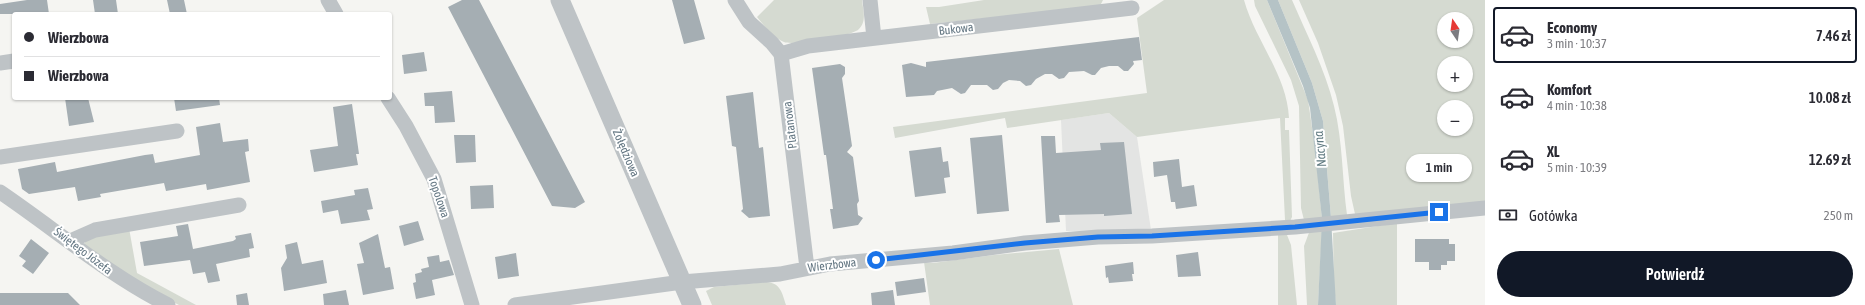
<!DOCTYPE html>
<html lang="pl">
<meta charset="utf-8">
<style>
:root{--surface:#fff;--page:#f2f2f3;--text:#2b2b33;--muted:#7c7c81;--line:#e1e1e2;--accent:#111827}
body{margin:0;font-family:"Asap Condensed",sans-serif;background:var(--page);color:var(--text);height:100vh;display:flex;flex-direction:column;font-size:15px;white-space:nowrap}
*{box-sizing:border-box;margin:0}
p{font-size:13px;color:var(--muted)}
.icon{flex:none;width:22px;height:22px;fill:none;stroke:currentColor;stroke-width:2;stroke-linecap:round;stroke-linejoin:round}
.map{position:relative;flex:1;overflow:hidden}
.details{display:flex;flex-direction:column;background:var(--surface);width:380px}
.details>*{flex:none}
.banner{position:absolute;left:12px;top:12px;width:380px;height:88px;border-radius:4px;box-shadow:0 1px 3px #0004;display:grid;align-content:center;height:88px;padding:0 12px;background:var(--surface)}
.needle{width:26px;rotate:347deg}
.buttons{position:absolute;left:1437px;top:12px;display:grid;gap:8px}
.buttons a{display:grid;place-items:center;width:36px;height:36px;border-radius:50%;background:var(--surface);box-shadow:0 1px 3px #0004;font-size:20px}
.end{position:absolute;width:18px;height:18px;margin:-9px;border:5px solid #1a73e8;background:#fff;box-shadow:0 0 0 2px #fff}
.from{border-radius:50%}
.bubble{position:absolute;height:28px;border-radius:14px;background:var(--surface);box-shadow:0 1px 3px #0004;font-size:13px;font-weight:600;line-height:28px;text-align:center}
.banner b{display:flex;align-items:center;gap:14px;height:38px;font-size:15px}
.banner b+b{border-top:1px solid var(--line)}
.banner i{width:10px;height:10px;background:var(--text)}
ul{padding:7px 0 0;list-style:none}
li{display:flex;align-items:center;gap:12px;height:56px;margin:0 8px 6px;padding:0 4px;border:2px solid transparent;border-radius:4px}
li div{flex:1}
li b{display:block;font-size:15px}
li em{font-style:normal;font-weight:600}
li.current{border-color:var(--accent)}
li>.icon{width:36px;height:36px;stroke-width:1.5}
.pay{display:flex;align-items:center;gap:10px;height:44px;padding:0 12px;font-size:15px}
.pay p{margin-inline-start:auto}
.cta{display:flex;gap:8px;margin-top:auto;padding:8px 12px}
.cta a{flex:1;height:46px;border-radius:24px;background:var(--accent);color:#fff;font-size:16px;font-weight:600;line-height:46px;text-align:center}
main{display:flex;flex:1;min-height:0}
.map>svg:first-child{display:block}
</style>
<main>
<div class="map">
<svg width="1485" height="305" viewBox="0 0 1485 305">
<rect width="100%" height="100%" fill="#f5f5f2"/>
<path fill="#e3e4e3" d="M1109,113L1137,137L1151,230L1066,231L1061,120Z"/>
<path fill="#d5dad1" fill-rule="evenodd" d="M774,0H862C863,10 867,21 859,29C853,36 793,46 784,42C773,37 765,27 757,17Z
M984,0H1103L1100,6L930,24L926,7H939Z
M1164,0H1244C1255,40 1287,75 1289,118H1285V130H1289L1292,217L1290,221L1280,220H1285L1280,118L1137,137L1109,113L1007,128L1005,118L895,138L893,127L1147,93L1137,18Z
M1254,0H1267L1308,100L1316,155L1322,219L1304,220L1301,208L1299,106L1291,80L1255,6Z
M1278,0H1292C1307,35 1325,69 1334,106C1343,141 1342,180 1347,215L1331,218L1323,121L1312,83Z
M1299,0H1485V203L1355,214L1351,196L1343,126L1336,95L1318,43ZM1444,19H1466V41H1444ZM1444,63H1466V85H1444ZM1444,107H1466V129H1444Z
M1397,223V305H1336L1334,286L1333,233Z
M129,228L137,273L196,305H179L146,288L84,244L87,239Z
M1310,230H1322L1318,305H1307L1304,246Z
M1278,233L1287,235L1291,245L1297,305H1278Z
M1059,249L1073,305H930L924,262L933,263L994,255Z
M766,282C781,283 782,293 786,305H712L706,291L714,287Z"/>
<path fill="#b5c3c6" d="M1267,0H1278L1312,83L1323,121L1331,218L1336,305H1318L1322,219L1310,108L1303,86Z"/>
<path fill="#a5aeb3" d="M27,0H47L49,14H0V4Z
M93,0H116L118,14H95Z
M167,0H184L187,14H170Z
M462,0H479L585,202L575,208L552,206L448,7Z
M672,0H694L705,39L684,44Z
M1139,37L1142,60L1133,61L1134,64L1128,71H1124L1118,66H1109L1101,68L1095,75H1092L1084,71L1069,72L1064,78L1059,79L1052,74H1045L1036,79L1031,85L1026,86L1020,81L1009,80L1003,83L998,89L993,90L987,85H971L965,93L961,94L952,88L937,91L934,95L906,97L902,65L911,63L926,67V62Z
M424,52L427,71L404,74L402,55Z
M840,64L845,67V74L842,78L852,146L847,152L853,157L859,201L857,204L858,215L863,218L858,225L833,229L830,209H833L826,155H824L812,68Z
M452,91L455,122L435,123L434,106H425L424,93Z
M753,92L759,148L763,147L770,216L749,218L741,211L743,209L736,147L732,146L726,96Z
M65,98H88L94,122L69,126Z
M174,98H219L220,105L176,111Z
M352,104L359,154H356L358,165L314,172L310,150L338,146L333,107Z
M220,123L223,142L248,139L249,151L245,152L250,182L207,190L206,184L166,191L164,183L100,194L101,197L78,201L75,187L29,194L22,189L18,169L55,162L57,172L145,155L153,154L155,163L200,155L196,127Z
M454,135H475L476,162L456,163Z
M1002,135L1009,211L977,214L970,138Z
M1041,136H1055L1056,153L1101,150L1100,143L1124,142L1132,214L1104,216V214L1059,215L1060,222L1046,223Z
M941,147L943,162L948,161L950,177L944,178L946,193L915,197L909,151Z
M1179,159L1182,187L1194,185L1197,206L1176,209L1175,202H1171L1167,175L1154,177L1153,162Z
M493,185L494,208L471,209L470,186Z
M368,188L373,209L367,210L370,220L341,224L338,210L323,213L321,201L355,195L354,190Z
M418,221L424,240L404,246L399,226Z
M188,224L193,249L233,241L236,239L235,236L251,233L254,248L249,249L250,257L216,264L220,281L208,283L205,272L193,274L190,260L144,266L140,242L178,236L176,226Z
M378,234L385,268L390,267L394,289L363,295L357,264L364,263L359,243Z
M31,239L49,253L33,274L22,266L26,261L19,256Z
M1415,239H1449V244H1455V261H1447V265H1441V270H1429V262H1415Z
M297,242L302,264L323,260L327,283L284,291L281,268L287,258L285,245Z
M1198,252L1201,276L1178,277L1176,255Z
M516,253L519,276L498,279L495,257Z
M439,255L440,262L449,260L454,275L432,280L435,295L416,299L413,283L416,282L415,274L422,272L421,269L429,267L427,257Z
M1133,262L1134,274H1132L1133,281L1109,283L1108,277L1106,278L1105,266Z
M924,278L926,292L897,296L895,282Z
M346,290L349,305H324L323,294Z
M893,290L895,305H872L871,293Z
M0,293H68L80,305H0Z
M247,293L249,305H237L236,295Z"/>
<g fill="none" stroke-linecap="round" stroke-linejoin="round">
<path stroke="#bec3c6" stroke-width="15" d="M328,0L336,14
M735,0L749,22L772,43L781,54L807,268
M870,0L874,38
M781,54L808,46L1132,8
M0,63L14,61
M388,98L406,126L434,179L472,305
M0,157L177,131
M0,192C56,230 107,274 168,305
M70,241L95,230L239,205
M515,305L682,282L780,274L830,264L953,253L1025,243L1098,237L1152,236L1295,227L1485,208"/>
<path stroke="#bec3c6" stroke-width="19" d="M560,0L692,305"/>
</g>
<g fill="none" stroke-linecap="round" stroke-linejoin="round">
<path stroke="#1a73e8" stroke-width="5" d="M876,260L1025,243L1098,237L1152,236L1295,227L1439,212"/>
</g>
<g text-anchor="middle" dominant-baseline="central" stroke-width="4" stroke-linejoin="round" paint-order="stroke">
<g font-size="12" fill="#647783" stroke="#fff">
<text transform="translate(956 29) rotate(-7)">Bukowa</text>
<text transform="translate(790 125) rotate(-97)">Platanowa</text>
<text transform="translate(626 153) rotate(67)">Żołędziowa</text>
<text transform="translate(439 197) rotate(71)">Topolowa</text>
<text transform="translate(83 251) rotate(37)">Świętego Józefa</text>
<text transform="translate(832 265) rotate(-7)">Wierzbowa</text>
</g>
<g font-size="13" font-style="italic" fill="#5f7980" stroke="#fff">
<text transform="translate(1320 149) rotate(-96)">Nacyna</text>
</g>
</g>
</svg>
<div class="buttons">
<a><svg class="needle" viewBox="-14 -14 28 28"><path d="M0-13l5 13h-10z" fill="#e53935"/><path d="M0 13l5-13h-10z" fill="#7c7c81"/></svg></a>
<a>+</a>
<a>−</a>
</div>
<i class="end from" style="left:876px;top:260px"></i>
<i class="end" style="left:1439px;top:212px"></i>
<div class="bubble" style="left:1406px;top:154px;width:66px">1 min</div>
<div class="banner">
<b><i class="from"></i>Wierzbowa</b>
<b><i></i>Wierzbowa</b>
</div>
</div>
<section class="details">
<ul>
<li class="current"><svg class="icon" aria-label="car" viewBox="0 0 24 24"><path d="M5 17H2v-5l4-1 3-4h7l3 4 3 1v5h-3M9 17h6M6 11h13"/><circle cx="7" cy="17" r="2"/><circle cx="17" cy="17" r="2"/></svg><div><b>Economy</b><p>3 min · 10:37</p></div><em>7.46 zł</em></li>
<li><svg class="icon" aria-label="car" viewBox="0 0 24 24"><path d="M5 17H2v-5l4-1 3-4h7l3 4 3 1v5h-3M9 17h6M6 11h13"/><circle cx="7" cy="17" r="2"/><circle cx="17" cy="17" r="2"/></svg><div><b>Komfort</b><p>4 min · 10:38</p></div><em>10.08 zł</em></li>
<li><svg class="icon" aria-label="car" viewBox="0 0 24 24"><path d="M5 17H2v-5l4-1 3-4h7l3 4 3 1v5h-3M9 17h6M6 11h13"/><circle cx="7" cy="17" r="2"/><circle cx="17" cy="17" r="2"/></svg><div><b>XL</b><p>5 min · 10:39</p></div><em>12.69 zł</em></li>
</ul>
<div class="pay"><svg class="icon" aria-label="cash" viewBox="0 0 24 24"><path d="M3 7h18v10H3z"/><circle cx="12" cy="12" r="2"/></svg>Gotówka<p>250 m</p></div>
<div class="cta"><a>Potwierdź</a></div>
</section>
</main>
